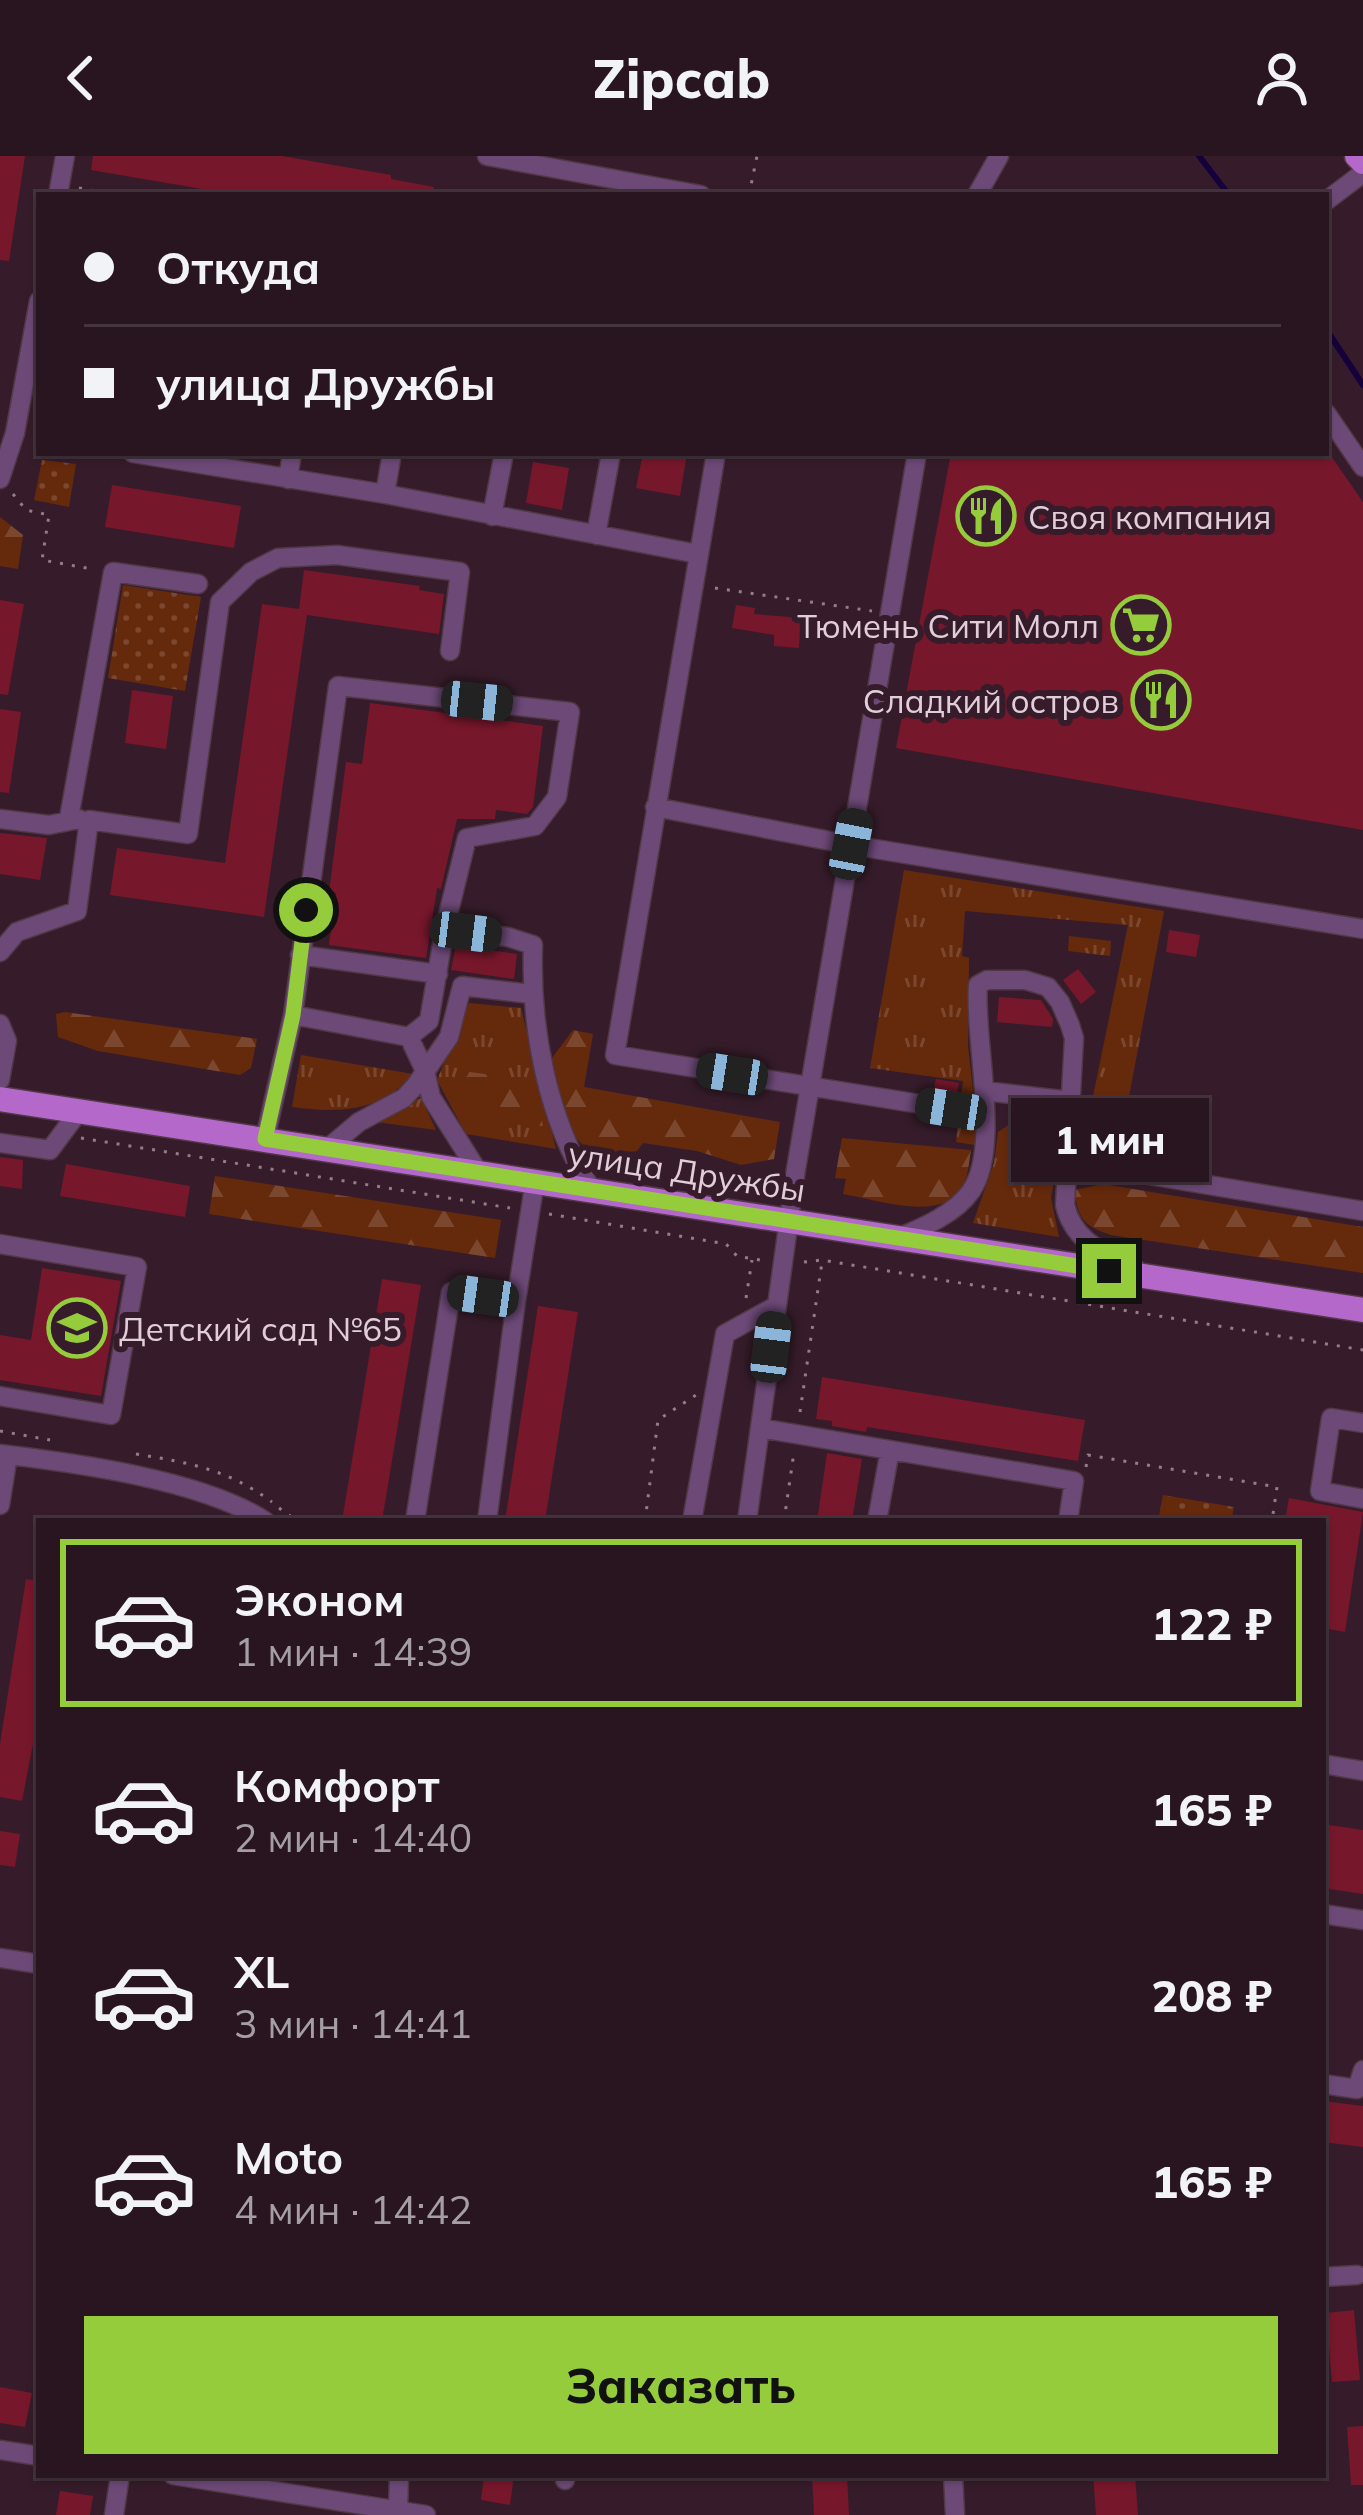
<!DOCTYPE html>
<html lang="ru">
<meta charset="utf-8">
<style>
:root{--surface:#281520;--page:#301e29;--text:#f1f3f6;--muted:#a59fa5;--line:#44343e;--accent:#95cc3b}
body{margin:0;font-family:Mulish,sans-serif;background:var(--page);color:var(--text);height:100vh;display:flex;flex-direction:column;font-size:45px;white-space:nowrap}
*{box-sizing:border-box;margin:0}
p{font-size:39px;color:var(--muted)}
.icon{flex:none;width:66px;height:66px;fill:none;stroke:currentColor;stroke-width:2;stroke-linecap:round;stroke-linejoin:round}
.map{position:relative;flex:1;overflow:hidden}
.details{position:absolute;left:36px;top:1362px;width:1290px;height:960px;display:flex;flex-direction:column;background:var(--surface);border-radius:0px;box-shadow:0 3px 9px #0004,0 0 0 3px var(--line)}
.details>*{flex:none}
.guide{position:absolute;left:36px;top:36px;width:1293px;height:264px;border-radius:0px;box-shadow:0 3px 9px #0004,0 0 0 3px var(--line);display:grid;align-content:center;height:264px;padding:0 48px;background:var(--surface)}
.end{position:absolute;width:54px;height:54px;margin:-27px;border:15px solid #95cc3b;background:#111;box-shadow:0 0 0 6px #111}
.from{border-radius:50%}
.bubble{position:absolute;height:84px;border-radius:0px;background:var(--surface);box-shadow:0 3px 9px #0004,0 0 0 3px var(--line);font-size:39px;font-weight:800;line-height:84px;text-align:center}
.car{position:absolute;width:36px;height:72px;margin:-36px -18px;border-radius:15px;box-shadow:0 0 9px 3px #0007;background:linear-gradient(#222 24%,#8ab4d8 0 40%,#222 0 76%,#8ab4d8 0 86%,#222 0)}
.guide b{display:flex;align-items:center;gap:42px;height:114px;font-size:45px}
.guide b+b{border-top:3px solid var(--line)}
.guide i{width:30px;height:30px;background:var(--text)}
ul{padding:21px 0 0;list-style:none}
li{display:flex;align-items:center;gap:36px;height:168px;margin:0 24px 18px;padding:0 24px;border:6px solid transparent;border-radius:0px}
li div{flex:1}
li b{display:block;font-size:45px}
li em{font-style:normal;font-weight:800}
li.active{border-color:var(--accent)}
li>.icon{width:108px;height:108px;stroke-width:1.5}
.primary-button{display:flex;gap:24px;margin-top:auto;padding:24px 48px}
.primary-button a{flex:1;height:138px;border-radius:0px;background:var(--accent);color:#111;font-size:48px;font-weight:800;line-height:138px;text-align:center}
header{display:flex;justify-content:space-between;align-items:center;height:156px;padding:0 48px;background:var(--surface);font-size:54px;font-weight:800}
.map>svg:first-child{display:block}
</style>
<header><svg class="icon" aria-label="back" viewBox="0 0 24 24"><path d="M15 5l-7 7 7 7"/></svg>Zipcab<svg class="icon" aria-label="person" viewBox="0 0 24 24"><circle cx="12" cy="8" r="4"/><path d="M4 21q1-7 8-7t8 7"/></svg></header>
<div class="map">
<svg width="1363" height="2359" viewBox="0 0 1363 2359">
<defs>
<pattern id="grass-tufts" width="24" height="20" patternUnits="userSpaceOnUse" patternTransform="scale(3)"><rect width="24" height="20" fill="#65290c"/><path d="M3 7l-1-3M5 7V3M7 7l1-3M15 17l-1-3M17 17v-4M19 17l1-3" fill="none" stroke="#7b472f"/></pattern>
<pattern id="forest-firs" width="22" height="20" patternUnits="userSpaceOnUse" patternTransform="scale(3)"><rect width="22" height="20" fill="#65290c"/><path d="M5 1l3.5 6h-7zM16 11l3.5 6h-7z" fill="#7b472f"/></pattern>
<pattern id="park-dots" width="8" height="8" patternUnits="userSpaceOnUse" patternTransform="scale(3)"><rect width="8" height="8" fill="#65290c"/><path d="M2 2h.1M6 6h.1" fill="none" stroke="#7b472f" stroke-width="1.8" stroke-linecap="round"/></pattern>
</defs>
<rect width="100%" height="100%" fill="#361c2a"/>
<path fill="url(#grass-tufts)" d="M904,714L1164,755L1114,1020L1076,1024L1128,769L965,755L962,800L969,802L968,890L977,969L975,989L956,986L963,925L870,912Z
M1069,780L1111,785L1110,800L1068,795Z
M469,847L521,852L556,993L466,978L437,924Z
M301,899L413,918C380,957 338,957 292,951Z
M421,942L436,974L376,966Z
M1022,960L1048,966L1061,982L1051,1042L1059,1081L973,1067L994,1007L998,976Z"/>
<path fill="url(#forest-firs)" d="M0,361L23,379L18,413L0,410Z
M65,856L257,883L251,912L240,919L98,895L58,881L56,858Z
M573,874L593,878L584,931L780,966L774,1003L741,1009L697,995L643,987L637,995L592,1000L566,970L552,902Z
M463,915L534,925L543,970L501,966L461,953L450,929Z
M842,982L971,994C969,1005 968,1023 962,1032C940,1067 876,1043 843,1038L846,1023L835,1022Z
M215,1020L501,1064L495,1102L209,1058Z
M1103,1028L1363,1071V1117L1111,1079C1084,1070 1077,1062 1075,1034Z"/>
<path fill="url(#park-dots)" d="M42,304L76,308L69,351L34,344Z
M123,429L201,441L185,535L108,522Z
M1163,1339L1234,1351L1231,1365H1158Z"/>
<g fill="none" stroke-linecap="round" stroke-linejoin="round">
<path stroke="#16003c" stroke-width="6" d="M1199,0L1229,39
M1326,173L1363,229"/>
</g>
<path fill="#77172b" d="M0,0H25L9,105L0,104Z
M93,0H282L391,19V23L434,31L433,39H237L91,14Z
M643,297H687L680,340L636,332Z
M951,297H1329L1363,346V674L896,592Z
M533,306L569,312L562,354L526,347Z
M112,329L241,350L234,392L105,371Z
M304,414L420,430L419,434L444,438L439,478L307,459L264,761L110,739L117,692L225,707L262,448L299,453Z
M0,444L24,448L8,539L0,538Z
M736,449L755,452L754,458L801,462L799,492L774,490V479L732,472Z
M132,534L173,540L166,593L125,587Z
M370,547L543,570L533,651L527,658L496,654L495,663H457L441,733L437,732L426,802L329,789L336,737L329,736L346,606L362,608Z
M0,553L21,556L9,637L0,636Z
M0,677L47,682L40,724L0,718Z
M1169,774L1200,779L1196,801L1166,796Z
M456,789L517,798L514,823L451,814Z
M1078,813L1096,836L1081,848L1063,824Z
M999,841L1041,844L1053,863L1052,871L997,866Z
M936,923L959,927L956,941L933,936Z
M0,1001L23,1004L22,1033L0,1030Z
M66,1008L190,1030L185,1061L60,1040Z
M42,1112L121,1125L101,1240L0,1224V1179L31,1184Z
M382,1123L421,1129L382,1365H342Z
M538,1150L578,1156L545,1365H505Z
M822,1221L1085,1264L1078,1305L867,1271L866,1276L832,1270V1265L816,1263Z
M827,1297L862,1303L852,1365H817Z
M1289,1342L1363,1356L1345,1476L1323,1472V1365H1285Z
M26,1423L39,1425V1557L22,1645L0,1641V1588Z
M1323,1668L1363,1674V1738L1323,1732Z
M0,1675L20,1678L15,1711L0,1709Z
M1323,1945L1363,1950V1991L1323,1986Z
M1354,2154L1360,2224L1332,2226L1326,2157Z
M0,2231L32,2237L25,2271L0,2267Z
M1363,2270V2329H1351L1347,2271Z
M484,2319H514L510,2349L481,2344Z
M812,2319H847L849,2359H814Z
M1093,2319H1135L1138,2359H1096Z
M60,2335L93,2340L90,2359H56Z"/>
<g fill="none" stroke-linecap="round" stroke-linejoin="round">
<g stroke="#513846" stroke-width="21">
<path id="minor" d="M487,0L701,39
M58,39L65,0
M977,39L999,0
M1326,45L1363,17
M1326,257L1363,311
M133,297L385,338L698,398
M716,297L615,899L951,953
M0,323L15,277L39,145
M288,323L292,297
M385,338L392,297
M492,360L504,297
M596,379L611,297
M655,651L851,689L1363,773
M69,662L113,416L198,428
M0,663L49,669L79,663
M466,776L508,781L533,789C530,872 547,963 592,1034
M0,796L17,776L77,755L89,664L188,678L220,446L251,416L278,402L337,399L460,416L450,495
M300,799L438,818
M0,868L7,885L0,924
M409,881L425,915L431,941L479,1017
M985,935L1070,945
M265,983L293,859L338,530L570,556L557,641L535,670L467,682L445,771L429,865L409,881L293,859
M0,987L50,994L79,955
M327,993L359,966L404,942L416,929L449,881L462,830L531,838
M1143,1018L1363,1055
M900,1081C924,1071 956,1057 971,1035C1002,991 973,881 978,829L987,824H1025L1048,831L1060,846L1070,869L1074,882L1065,1049C1074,1087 1104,1096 1136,1113
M0,1088L137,1111L111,1259L0,1240
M1363,1267L1331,1262L1320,1335L1363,1343
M760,1272L1074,1325L1068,1365
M0,1298C76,1307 202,1324 265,1365
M0,1349L8,1299
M415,1365L451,1136L516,1145L535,1025
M487,1365L516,1145
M692,1365L725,1178L776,1150
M747,1365L796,1013L917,297
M877,1365L890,1294
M1323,1608L1363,1615
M1323,1758L1363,1764
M0,1802L39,1808
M1323,1928L1357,1933L1363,1914
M1323,2121L1357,2119
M0,2294L39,2300
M173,2319L426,2359
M565,2319V2324
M953,2319L955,2359
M114,2359L120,2319
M398,2359L399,2319"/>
</g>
<g stroke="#513846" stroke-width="27">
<path id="major" d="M1357,0L1363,6
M0,943L1363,1154"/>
</g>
<path stroke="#947d89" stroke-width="3" stroke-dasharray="3 9" stroke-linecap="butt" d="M79,32L116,39
M749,39L757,0
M13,338L26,354L49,359L42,404L92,413
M715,432L872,455
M81,982L510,1052
M549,1058L726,1088L737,1100L765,1105
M804,1106L822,1104L1363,1194
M746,1142L752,1104
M800,1256L822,1106
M0,1275L50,1284
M136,1298C190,1307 227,1313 272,1346
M1086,1311L1088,1299L1277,1331L1272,1365
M279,1352L297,1365
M645,1365L658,1264L696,1239
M784,1365L794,1296"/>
<use href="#minor" stroke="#6d4978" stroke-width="18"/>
<use href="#major" stroke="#b468ca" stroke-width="24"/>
</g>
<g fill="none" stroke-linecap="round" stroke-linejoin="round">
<path stroke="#95cc3b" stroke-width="15" d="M306,754L293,859L265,983L1109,1115"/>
</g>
<defs>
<g id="restaurant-ring" transform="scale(3)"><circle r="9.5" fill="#361c2a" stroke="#95cc3b" stroke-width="1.5"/><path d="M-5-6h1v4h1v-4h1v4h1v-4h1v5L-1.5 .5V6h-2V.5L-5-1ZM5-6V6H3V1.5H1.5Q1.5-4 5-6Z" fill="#95cc3b"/></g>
<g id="supermarket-ring" transform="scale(3)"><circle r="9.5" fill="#361c2a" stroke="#95cc3b" stroke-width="1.5"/><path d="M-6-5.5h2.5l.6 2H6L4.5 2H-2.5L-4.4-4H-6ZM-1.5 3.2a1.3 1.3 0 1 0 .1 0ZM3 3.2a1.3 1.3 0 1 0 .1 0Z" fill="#95cc3b"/></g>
<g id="school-ring" transform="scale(3)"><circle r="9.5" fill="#361c2a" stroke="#95cc3b" stroke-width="1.5"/><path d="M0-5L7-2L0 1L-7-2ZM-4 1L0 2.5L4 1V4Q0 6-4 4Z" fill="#95cc3b"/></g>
</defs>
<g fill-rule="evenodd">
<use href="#restaurant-ring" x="986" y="360"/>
<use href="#supermarket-ring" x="1141" y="469"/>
<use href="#restaurant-ring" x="1161" y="544"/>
<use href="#school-ring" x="77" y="1172"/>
</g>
<g text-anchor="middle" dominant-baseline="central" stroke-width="12" stroke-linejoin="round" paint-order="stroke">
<g font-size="33" fill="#e1ced8" stroke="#361c2a" text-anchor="start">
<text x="1028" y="360">Своя компания</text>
<text x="1099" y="469" text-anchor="end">Тюмень Сити Молл</text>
<text x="1119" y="544" text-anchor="end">Сладкий остров</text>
<text x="119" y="1172">Детский сад №65</text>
</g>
<g font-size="33" fill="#e1ced8" stroke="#361c2a">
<text transform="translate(687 1015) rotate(9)">улица Дружбы</text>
</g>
</g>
</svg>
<i class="end from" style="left:306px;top:754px"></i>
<i class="end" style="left:1109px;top:1115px"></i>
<div class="bubble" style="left:1011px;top:942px;width:198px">1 мин</div>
<i class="car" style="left:477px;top:545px;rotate:96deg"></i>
<i class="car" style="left:851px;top:688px;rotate:11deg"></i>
<i class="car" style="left:466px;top:776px;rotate:97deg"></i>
<i class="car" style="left:732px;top:918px;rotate:279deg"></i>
<i class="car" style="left:951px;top:953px;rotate:279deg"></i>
<i class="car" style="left:483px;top:1140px;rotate:278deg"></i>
<i class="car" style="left:771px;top:1191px;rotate:7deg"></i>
<div class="guide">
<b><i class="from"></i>Откуда</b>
<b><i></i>улица Дружбы</b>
</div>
<section class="details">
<ul>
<li class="active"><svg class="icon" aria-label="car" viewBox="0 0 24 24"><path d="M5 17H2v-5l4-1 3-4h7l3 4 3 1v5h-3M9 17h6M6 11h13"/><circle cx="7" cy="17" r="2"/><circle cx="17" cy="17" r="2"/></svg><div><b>Эконом</b><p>1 мин · 14:39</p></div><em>122 ₽</em></li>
<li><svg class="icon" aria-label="car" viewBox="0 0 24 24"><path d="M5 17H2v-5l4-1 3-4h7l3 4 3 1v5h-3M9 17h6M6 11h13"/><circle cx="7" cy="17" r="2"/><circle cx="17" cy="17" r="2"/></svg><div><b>Комфорт</b><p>2 мин · 14:40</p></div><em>165 ₽</em></li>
<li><svg class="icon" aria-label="car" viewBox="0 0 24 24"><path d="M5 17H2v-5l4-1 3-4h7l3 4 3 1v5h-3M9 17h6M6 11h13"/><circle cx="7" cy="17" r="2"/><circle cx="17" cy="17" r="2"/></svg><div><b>XL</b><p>3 мин · 14:41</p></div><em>208 ₽</em></li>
<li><svg class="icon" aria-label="car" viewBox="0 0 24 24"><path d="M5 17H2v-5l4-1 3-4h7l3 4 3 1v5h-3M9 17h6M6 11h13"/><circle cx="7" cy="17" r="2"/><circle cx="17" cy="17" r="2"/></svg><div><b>Moto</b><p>4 мин · 14:42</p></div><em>165 ₽</em></li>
</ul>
<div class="primary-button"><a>Заказать</a></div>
</section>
</div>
